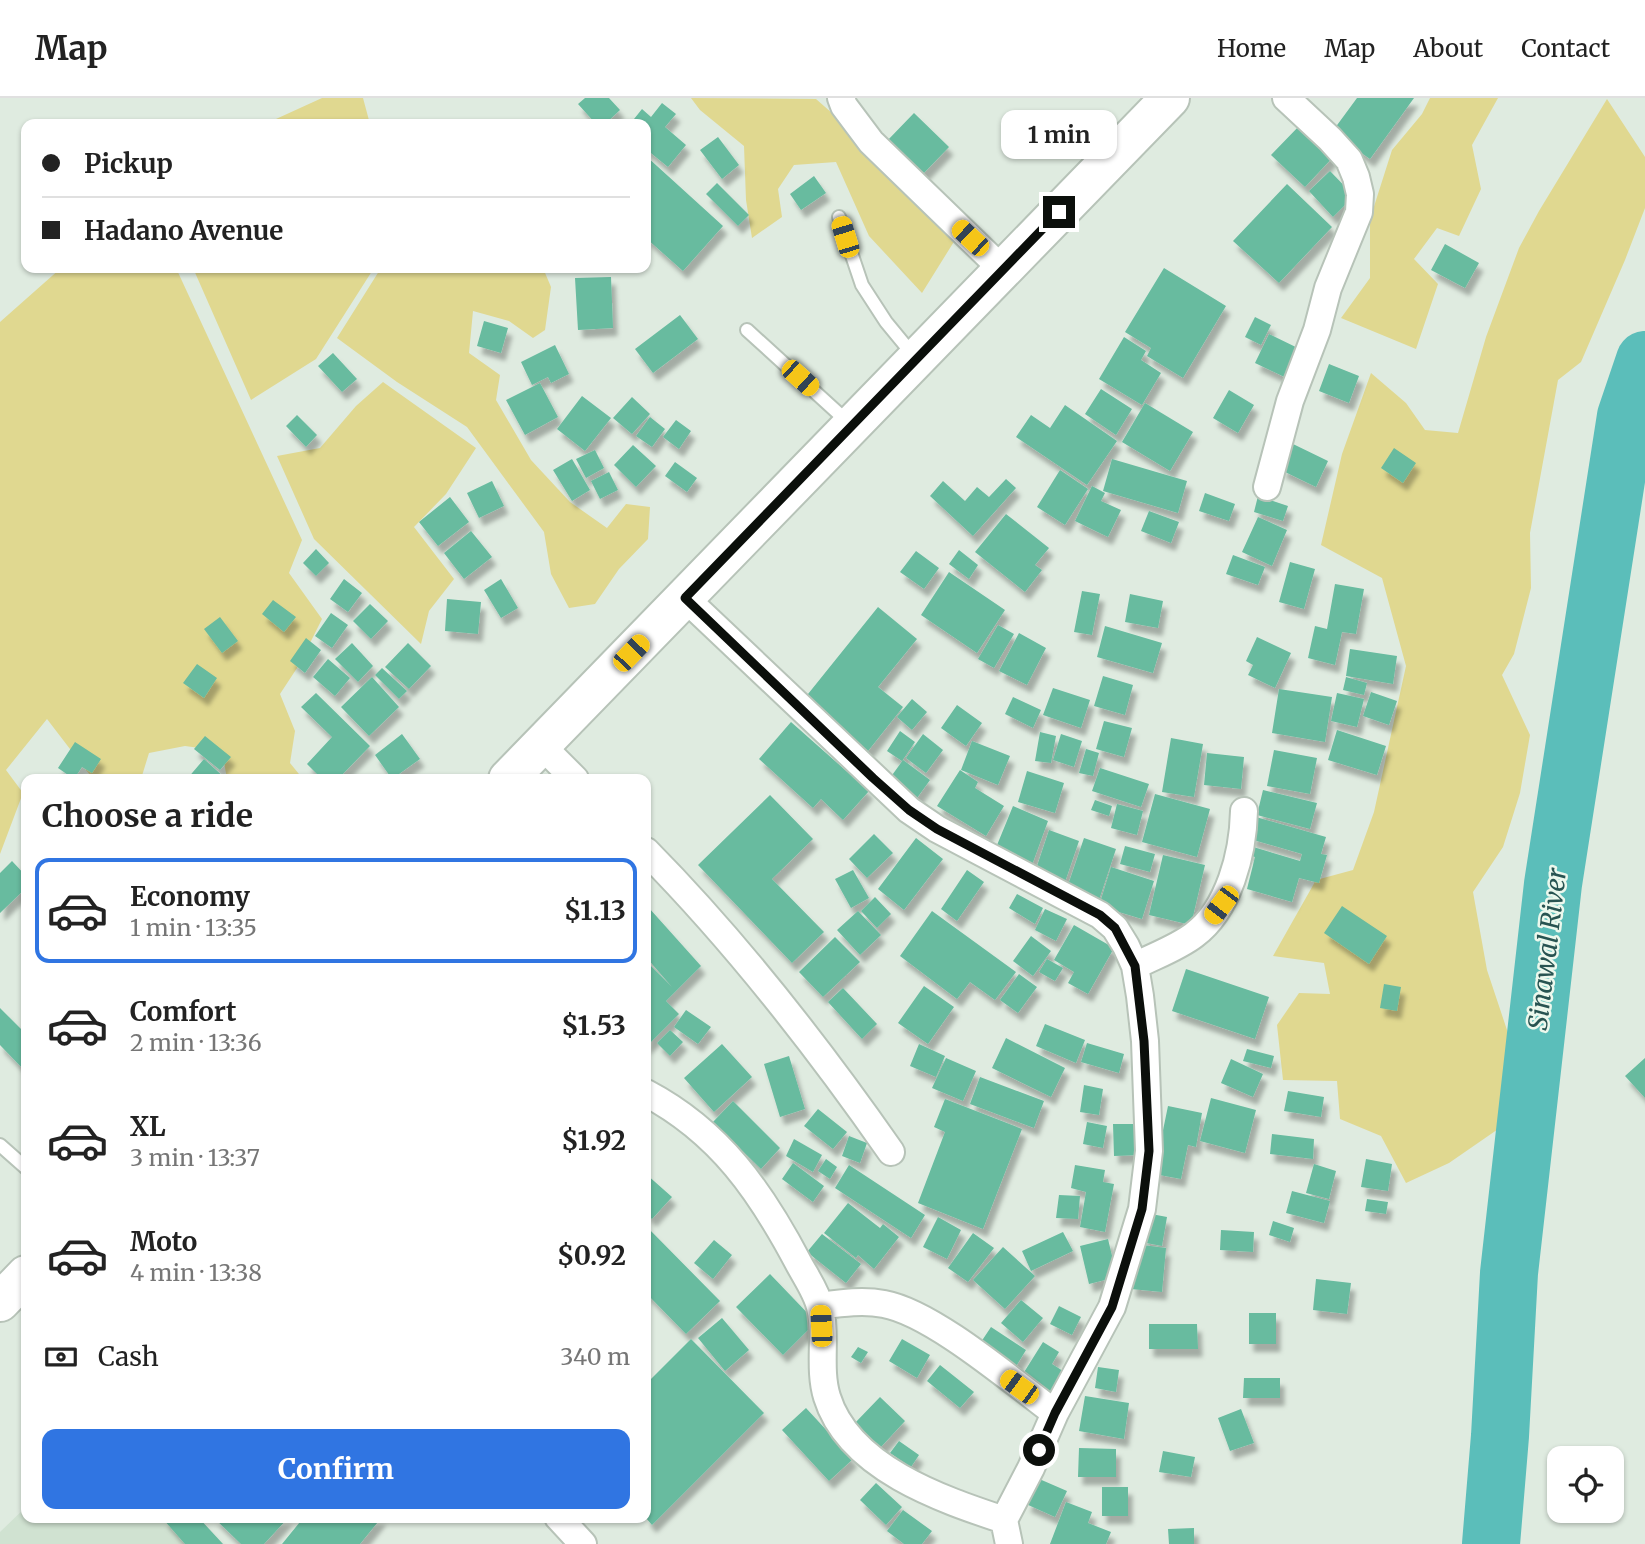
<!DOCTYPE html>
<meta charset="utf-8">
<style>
:root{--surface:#fff;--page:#f2f2f2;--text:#222;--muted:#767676;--line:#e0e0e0;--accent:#3075e2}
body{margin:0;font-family:Merriweather,serif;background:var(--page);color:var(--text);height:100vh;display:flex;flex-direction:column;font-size:26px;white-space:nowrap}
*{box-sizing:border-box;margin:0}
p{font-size:23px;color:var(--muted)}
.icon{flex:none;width:38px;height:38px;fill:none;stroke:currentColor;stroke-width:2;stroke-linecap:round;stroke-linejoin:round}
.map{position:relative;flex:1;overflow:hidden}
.drawer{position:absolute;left:21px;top:676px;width:630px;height:749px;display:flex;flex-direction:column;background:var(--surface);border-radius:14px;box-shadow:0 2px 5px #0004}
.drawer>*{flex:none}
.banner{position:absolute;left:21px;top:21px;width:630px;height:154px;border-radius:14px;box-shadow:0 2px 5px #0004;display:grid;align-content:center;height:154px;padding:0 21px;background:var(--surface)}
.controls{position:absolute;left:1547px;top:1348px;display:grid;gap:14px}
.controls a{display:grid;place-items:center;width:77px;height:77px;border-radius:14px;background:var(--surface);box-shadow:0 2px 5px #0004;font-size:35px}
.end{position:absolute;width:32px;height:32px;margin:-16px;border:9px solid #0b0f0b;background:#fff;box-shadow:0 0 0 4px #fff}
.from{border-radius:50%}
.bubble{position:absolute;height:49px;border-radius:14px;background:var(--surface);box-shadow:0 2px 5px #0004;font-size:23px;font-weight:700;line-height:49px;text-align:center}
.car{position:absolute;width:21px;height:42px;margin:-21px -10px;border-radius:9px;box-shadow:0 0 5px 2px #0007;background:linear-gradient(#f5c518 24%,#345 0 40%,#f5c518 0 76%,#345 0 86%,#f5c518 0)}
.banner b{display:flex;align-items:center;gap:24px;height:66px;font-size:26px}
.banner b+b{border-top:2px solid var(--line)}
.banner i{width:18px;height:18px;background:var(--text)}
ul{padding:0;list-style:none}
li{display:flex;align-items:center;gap:21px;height:105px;margin:0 14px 10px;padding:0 7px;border:4px solid transparent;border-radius:14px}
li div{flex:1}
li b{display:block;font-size:26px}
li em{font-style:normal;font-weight:700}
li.active{border-color:var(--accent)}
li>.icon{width:63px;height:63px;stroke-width:1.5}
h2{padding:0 21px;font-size:32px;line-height:84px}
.pay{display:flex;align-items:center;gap:18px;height:77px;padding:0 21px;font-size:26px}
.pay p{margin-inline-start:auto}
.action{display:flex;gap:14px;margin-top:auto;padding:14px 21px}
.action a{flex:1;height:80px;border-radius:14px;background:var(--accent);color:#fff;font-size:28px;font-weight:700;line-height:80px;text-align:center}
header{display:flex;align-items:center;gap:42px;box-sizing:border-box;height:98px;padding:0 35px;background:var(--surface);border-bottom:2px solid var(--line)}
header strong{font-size:33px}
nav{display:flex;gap:38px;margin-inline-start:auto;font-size:24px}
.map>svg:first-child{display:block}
</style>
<header>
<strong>Map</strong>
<nav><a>Home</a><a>Map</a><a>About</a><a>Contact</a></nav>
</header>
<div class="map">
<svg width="1645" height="1446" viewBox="0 0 1645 1446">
<defs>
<filter id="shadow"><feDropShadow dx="4.5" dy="8" stdDeviation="2" flood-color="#0004"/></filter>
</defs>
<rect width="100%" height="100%" fill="#dfebe0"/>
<path fill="#d0e2d1" d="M26,1409V1419H186L212,1446H0V1434Z"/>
<path fill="#e0d890" d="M322,0H363L370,26H265Z
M691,0L816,1L849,30L955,142L922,195L869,138L836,64L794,67L778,91L782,119L752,140L746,102L744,48L700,12Z
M1430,0H1498L1472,47L1481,91L1459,138L1437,130L1414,161L1438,186L1416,251L1341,220L1370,180V121L1392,52L1422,16Z
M1607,1L1645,59V110L1625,162L1581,264L1558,282L1530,435L1531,490L1514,556L1502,577L1530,637L1520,695L1503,749L1473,794L1487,872L1513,950L1504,1027L1449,1065L1406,1085L1381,1038L1340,1021L1337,983L1283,982L1277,927L1299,895L1330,896L1324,865L1273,858L1316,782L1353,772L1374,714L1406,568L1382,480L1321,447L1342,356L1371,275L1406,305L1425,332L1458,335L1486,239L1519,150L1539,113Z
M61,170H176L302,442L289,475L322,521L299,567L280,596L295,633L290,665L303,681H227L222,653L185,648L149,655L141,681H93L47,621L6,672L23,695L0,756V224Z
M193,170H374L316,261L251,302Z
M381,170H543L551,189L545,232L533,240L509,223L473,213L469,255L500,277L496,302L531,362L570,404L607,430L626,406L650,409L648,441L619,471L595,506L569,510L551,476L544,434L467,329L397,284L337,240Z
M383,284L476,350L446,396L414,429L454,481L429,513L421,546L314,441L277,358L320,350L356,308Z"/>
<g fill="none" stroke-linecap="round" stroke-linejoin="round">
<path stroke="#5bbeba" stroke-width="58" d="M1491,1446L1500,1338L1509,1175L1553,786L1626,318L1645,262"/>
</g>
<path fill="#67bb9f" filter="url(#shadow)" d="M585,0H609L620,12L605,26H596L578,6Z
M1357,0H1414L1370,61L1332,34Z
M662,5L676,16L665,29L686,47L668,69L646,51V26H630L642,11L651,19Z
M914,15L949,49L921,78L886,44Z
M1301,26L1335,57L1305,89L1271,57Z
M718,39L739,67L722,81L700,52Z
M646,58L723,128L683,173L646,140Z
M1330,73L1354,98L1333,119L1309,93Z
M814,78L826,95L801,112L790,96Z
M717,85L749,117L738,128L706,96Z
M1287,86L1332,129L1279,185L1233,143Z
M1445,146L1479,165L1465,190L1431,172Z
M1164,170L1226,208L1183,280L1147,258L1151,250L1125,234Z
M611,179L613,230L578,232L575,180Z
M680,217L698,241L653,275L635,251Z
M1255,219L1271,227L1261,247L1245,239Z
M484,223L508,230L501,255L477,248Z
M1269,236L1306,254L1293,283L1255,265Z
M1124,239L1146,253L1141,262L1161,275L1142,307L1099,281Z
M555,247L569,276L551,285L548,279L532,287L521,264Z
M333,255L357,281L342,294L318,268Z
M1329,266L1359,278L1349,305L1319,293Z
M540,285L558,319L525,337L506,302Z
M1101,291L1132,311L1116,337L1085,316Z
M1229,292L1254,307L1238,335L1213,320Z
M582,298L611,320L585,353L557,331Z
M632,299L650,316L632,336L613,320Z
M1145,305L1193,334L1170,373L1122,344Z
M1065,307L1117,343L1087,387L1016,339L1031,317L1050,330Z
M297,317L317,337L306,349L286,328Z
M650,319L665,331L652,349L636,338Z
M676,322L691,333L679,351L663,339Z
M1293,346L1328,363L1316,389L1281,372Z
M633,347L656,368L636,389L614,367Z
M1394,350L1416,365L1403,385L1381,370Z
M595,352L604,370L586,380L576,361Z
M572,361L590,392L572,403L553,372Z
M1112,361L1187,383L1178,415L1103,393Z
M675,364L697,380L687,394L665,378Z
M1060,372L1088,391L1065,427L1037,409Z
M609,374L618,392L600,401L591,383Z
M1006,381L1016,390L973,438L930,398L943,383L965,403L977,389L989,399Z
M492,383L504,408L479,420L467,395Z
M1092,388L1105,395L1101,403L1121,412L1108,439L1075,423Z
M1205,395L1235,406L1229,423L1199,413Z
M1258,398L1288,408L1283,423L1254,414Z
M450,399L469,424L438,448L419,424Z
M1149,413L1179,424L1171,445L1141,433Z
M1006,416L1049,450L1035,467L1042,472L1025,494L975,454Z
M1258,419L1287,432L1272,468L1242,454Z
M471,433L492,459L464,481L444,455Z
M316,451L329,465L316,478L303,465Z
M959,452L978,467L969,481L949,466Z
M916,453L939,470L924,491L900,474Z
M1233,457L1265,469L1258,487L1226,476Z
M1290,464L1315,471L1304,511L1279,504Z
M949,474L1005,512L977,555L921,517Z
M344,481L362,495L348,514L330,501Z
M501,481L518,510L501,520L484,492Z
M1335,486L1364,491L1356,536L1342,534L1335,567L1308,560L1315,528L1327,531Z
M1082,493L1100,496L1092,537L1074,534Z
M1130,496L1163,503L1158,530L1125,524Z
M447,501L481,504L478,536L445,533Z
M273,502L296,519L284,534L262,516Z
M370,506L388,523L371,541L353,523Z
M878,509L917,541L878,589L903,609L868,653L804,601Z
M331,515L348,527L332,550L315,538Z
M220,519L238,543L222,555L204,531Z
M998,527L1014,536L994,570L978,561Z
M1105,528L1162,545L1153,575L1097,559Z
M1019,535L1046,550L1027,587L999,573Z
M1257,539L1291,555L1275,590L1248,577L1253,567L1246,563Z
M306,540L321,552L305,575L290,563Z
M352,545L373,568L358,584L335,561Z
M408,545L431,568L409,591L385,569Z
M1350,551L1397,558L1393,586L1346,578Z
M328,561L350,580L335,598L313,579Z
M197,566L217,580L204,600L183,585Z
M382,570L407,593L399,601L375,577Z
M1103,578L1133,587L1125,617L1094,608Z
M372,579L399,609L369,638L341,609Z
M1346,579L1367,585L1364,597L1343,592Z
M1053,590L1090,602L1081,630L1043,617Z
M1279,591L1332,599L1325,644L1272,635Z
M1371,594L1397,603L1389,627L1363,618Z
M316,595L370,648L338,681H322L307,666L332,639L301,609Z
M1337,595L1364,601L1357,629L1331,623Z
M1013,599L1041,612L1033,630L1005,616Z
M912,601L927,614L912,632L897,619Z
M957,607L982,625L966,648L941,630Z
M1104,623L1132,630L1124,659L1096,651Z
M791,624L869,693L843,722L821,701L813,710L759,661Z
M1337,632L1386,648L1377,677L1328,662Z
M900,633L915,644L902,663L887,653Z
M1040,634L1056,638L1051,665L1035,663Z
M402,636L420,661L392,681L375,657Z
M923,636L943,652L926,675L906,660Z
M1061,636L1082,643L1074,669L1053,662Z
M205,638L231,659L220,672L194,651Z
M1171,640L1203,646L1194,699L1162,694Z
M972,643L1010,658L998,687L961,672Z
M75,644L101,661L92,675L82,669L74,681L58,670Z
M1086,651L1099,655L1093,678L1079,675Z
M1274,652L1317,660L1310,696L1267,688Z
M1207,655L1244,659L1241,691L1204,687Z
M204,661L226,681H187Z
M903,662L930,682L917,700L890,680Z
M1100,670L1149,686L1141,709L1092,693Z
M960,672L978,684L975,690L1004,708L986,738L937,708Z
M1027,673L1064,685L1055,715L1018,704Z
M1263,692L1317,705L1310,731L1257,717Z
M1155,696L1210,711L1197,759L1142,744Z
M770,697L813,741L772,781L824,834L792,865L698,767Z
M1095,702L1112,708L1109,718L1091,712Z
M1117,706L1143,713L1137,737L1111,730Z
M1013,708L1048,723L1032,767L995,752Z
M1256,719L1326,739L1321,756L1327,757L1319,785L1299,780L1292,804L1247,791L1255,759L1248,757L1250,748L1300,763L1302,756L1250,741Z
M1049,732L1079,743L1065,784L1035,774Z
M874,736L893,755L867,780L849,761Z
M916,740L943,761L904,812L878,791Z
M1084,740L1116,751L1099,802L1067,790Z
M1125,748L1155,756L1150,774L1120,766Z
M1163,757L1205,767L1191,827L1149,817Z
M12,763L26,778V790L0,815V775Z
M1111,769L1154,783L1142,821L1099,808Z
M853,772L869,800L851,810L835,781Z
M967,772L984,784L957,823L941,811Z
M1017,796L1043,810L1035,826L1009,810Z
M875,799L891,816L877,830L861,813Z
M1342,808L1387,838L1369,866L1324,835Z
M649,810L701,868L666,903L679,916L646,949V863L672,889L646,859V813Z
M1045,811L1067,821L1056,843L1035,832Z
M858,813L881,837L860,857L837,832Z
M932,813L1016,874L995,902L970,884L957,901L900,858Z
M1074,827L1114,850L1088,896L1068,885L1074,874L1054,862Z
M1031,838L1051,853L1033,878L1013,863Z
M835,839L860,864L823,899L799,874Z
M1047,861L1063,870L1055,883L1039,874Z
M1186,871L1269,899L1255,941L1172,913Z
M1019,876L1037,889L1018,915L1000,902Z
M1384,886L1401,889L1397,913L1380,910Z
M924,888L954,909L928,946L898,925Z
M843,890L877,926L862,941L828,904Z
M0,910L26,936V974L0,947Z
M686,912L711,929L698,946L674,929Z
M1045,926L1085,942L1076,965L1036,948Z
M670,932L683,944L670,958L657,945Z
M1006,940L1065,970L1051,999L992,970Z
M1087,945L1124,956L1119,975L1081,964Z
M722,946L752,979L714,1014L684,980Z
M919,946L945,958L936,979L910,968Z
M1247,951L1274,958L1271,970L1243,963Z
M789,958L805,1011L780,1019L764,966Z
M946,960L976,973L963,1003L932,990Z
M1645,960V1000L1625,978Z
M1231,961L1263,976L1253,999L1221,985Z
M980,979L1044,1003L1034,1030L970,1006Z
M1084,987L1103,991L1099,1017L1080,1014Z
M1288,993L1324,999L1321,1019L1284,1013Z
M1211,1000L1256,1012L1245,1055L1200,1043Z
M945,1001L1022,1031L983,1131L918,1105L945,1034L934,1029Z
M733,1003L780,1050L761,1071L713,1024Z
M1168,1008L1202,1015L1196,1049L1188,1047L1181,1081L1154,1076Z
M818,1011L847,1034L833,1051L804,1028Z
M1087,1024L1107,1028L1103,1050L1083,1046Z
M1113,1026H1138L1139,1057L1114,1058Z
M1272,1036L1314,1041L1313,1061L1270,1056Z
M849,1038L867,1045L860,1065L842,1058Z
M794,1041L822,1057L813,1074L786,1058Z
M826,1061L837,1069L830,1081L818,1073Z
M1366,1061L1392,1066L1388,1093L1361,1089Z
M793,1065L824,1088L813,1104L782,1081Z
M1314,1066L1336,1073L1329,1101L1306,1095Z
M849,1067L925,1117L911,1140L835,1090Z
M1075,1067L1105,1072L1103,1084L1114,1086L1105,1134L1080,1129L1086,1094L1071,1090Z
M646,1076L672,1099L652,1121L646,1115Z
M1292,1093L1330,1103L1324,1125L1286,1115Z
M1059,1097L1080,1098L1078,1121L1056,1120Z
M1367,1101L1388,1104L1386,1116L1365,1113Z
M848,1105L880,1130L883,1126L899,1139L874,1171L858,1157L856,1160L824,1135Z
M1146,1115L1167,1119L1162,1148L1141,1144Z
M938,1119L961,1132L947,1161L923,1149Z
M1273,1123L1294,1130L1290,1144L1269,1137Z
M646,1128L720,1203L686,1236L646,1195Z
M1221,1132L1254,1134L1253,1154L1220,1152Z
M1063,1134L1073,1153L1031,1173L1022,1153Z
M973,1135L994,1150L968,1184L948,1170Z
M822,1136L861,1166L846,1185L807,1154Z
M1108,1141L1117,1179L1089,1186L1080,1148Z
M714,1142L732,1157L713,1181L694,1165Z
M1135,1146L1166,1150L1162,1194L1131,1191Z
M1003,1149L1035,1178L1005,1211L973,1182Z
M770,1176L816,1224L783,1257L736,1209Z
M1316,1181L1351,1185L1347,1216L1313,1212Z
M1021,1202L1043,1220L1023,1244L1001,1225Z
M1059,1208L1081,1219L1072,1237L1050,1226Z
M1249,1215H1276V1246H1249Z
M722,1220L749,1252L725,1273L698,1240Z
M1149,1226H1197L1198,1251H1149Z
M991,1229L1026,1252L1015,1270L979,1247Z
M691,1241L764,1315L652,1427L646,1420V1286Z
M902,1241L930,1257L917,1280L889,1263Z
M1043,1244L1059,1254L1052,1266L1066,1275L1051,1298L1021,1279Z
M858,1249L868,1254L861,1265L851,1259Z
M940,1267L974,1294L960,1310L927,1283Z
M1098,1269L1119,1272L1116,1294L1095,1290Z
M1244,1280H1280V1300H1243Z
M1085,1298L1129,1305L1124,1341L1079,1333Z
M880,1299L905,1323L880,1350L854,1326Z
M806,1310L853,1361L829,1383L782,1332Z
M1241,1311L1254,1345L1230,1353L1218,1320Z
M899,1343L919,1357L911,1369L890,1355Z
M1079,1350L1116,1351V1379H1078Z
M1163,1353L1195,1359L1191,1379L1159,1374Z
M1037,1380L1067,1393L1055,1419L1026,1406Z
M876,1385L902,1409L886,1427L860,1402Z
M1102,1389H1128V1418H1102Z
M1066,1404L1092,1414L1088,1425L1111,1434L1106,1446H1050Z
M903,1412L932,1433L922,1446H904L887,1433Z
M165,1419H198L223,1446H185L163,1421Z
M213,1419H289L264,1446H241Z
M304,1419H382L360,1446H282Z
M1194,1430V1446H1169L1168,1431Z"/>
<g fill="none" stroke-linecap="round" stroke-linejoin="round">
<g stroke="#b7c3b8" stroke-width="16">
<path id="lane" d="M839,119L862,187L886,224L914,258
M747,232L849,325
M0,1047L26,1070"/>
</g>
<g stroke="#b7c3b8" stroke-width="30">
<path id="street" d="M841,0L844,8L871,44L1003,172
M1267,389L1290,303L1317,232L1328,190L1359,114L1360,96L1356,79L1349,62L1330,41L1286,0
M685,500L909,712L937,731L1100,817L1115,830L1126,848L1135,868L1140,898L1145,943L1149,1053L1142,1111L1112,1209L1055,1315L1031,1370L1004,1422L1009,1446
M541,647L575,681
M646,753C737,845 817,948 891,1054
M1135,868C1154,858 1177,850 1194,837C1229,811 1243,756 1244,713
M646,995C720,1034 761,1094 799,1166C806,1179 817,1195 820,1209C827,1238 818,1270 827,1299C849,1370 941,1401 1004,1422
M820,1208C842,1205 863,1202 884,1206C933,1215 1013,1284 1055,1315
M558,1419L583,1446"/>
</g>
<g stroke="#b7c3b8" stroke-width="42">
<path id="primary" d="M508,681L1170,0
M0,1204L26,1177"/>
</g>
<use href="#lane" stroke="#fff" stroke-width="12"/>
<use href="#street" stroke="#fff" stroke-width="26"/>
<use href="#primary" stroke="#fff" stroke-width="38"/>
</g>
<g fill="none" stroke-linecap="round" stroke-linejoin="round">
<path stroke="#0b0f0b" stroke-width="9" d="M1039,1352L1055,1315L1112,1209L1142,1111L1149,1053L1144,943L1135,868L1115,830L1100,817L937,731L909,712L873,680L685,500L1059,114"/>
</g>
<g text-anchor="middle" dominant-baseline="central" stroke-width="5" stroke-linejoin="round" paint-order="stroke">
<g font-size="26" font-style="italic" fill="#275351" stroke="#ecf8ed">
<text transform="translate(1547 851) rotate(-83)">Sinawal River</text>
</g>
</g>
</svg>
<div class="controls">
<a><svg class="icon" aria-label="locate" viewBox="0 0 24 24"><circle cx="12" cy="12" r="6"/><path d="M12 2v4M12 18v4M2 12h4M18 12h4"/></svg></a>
</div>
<i class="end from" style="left:1039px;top:1352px"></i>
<i class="end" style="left:1059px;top:114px"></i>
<div class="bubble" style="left:1001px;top:12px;width:116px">1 min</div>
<i class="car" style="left:845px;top:139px;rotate:343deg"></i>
<i class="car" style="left:970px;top:140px;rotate:313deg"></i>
<i class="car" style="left:800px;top:280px;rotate:132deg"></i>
<i class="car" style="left:631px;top:555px;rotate:44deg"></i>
<i class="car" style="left:1221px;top:807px;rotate:217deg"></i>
<i class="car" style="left:821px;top:1228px;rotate:357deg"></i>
<i class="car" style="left:1019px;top:1289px;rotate:306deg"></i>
<div class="banner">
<b><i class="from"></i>Pickup</b>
<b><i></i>Hadano Avenue</b>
</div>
<section class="drawer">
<h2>Choose a ride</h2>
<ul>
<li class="active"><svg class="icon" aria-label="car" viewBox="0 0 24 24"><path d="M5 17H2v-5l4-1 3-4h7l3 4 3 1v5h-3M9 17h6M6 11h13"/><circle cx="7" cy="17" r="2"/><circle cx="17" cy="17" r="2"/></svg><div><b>Economy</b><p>1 min · 13:35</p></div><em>$1.13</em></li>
<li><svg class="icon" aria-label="car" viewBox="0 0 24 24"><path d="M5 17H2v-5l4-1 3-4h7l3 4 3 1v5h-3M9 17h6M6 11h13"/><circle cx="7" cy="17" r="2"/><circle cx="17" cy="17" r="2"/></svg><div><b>Comfort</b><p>2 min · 13:36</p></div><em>$1.53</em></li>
<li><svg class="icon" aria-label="car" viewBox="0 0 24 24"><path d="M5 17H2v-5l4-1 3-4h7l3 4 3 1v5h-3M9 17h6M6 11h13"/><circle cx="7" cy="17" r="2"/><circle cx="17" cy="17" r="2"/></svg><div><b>XL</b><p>3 min · 13:37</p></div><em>$1.92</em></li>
<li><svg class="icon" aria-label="car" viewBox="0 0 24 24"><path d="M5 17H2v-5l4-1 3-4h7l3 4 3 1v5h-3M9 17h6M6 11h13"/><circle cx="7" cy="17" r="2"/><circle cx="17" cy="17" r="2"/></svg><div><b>Moto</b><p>4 min · 13:38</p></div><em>$0.92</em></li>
</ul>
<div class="pay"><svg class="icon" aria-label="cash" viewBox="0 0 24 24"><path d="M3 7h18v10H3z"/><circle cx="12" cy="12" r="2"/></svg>Cash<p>340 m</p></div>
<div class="action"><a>Confirm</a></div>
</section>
</div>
